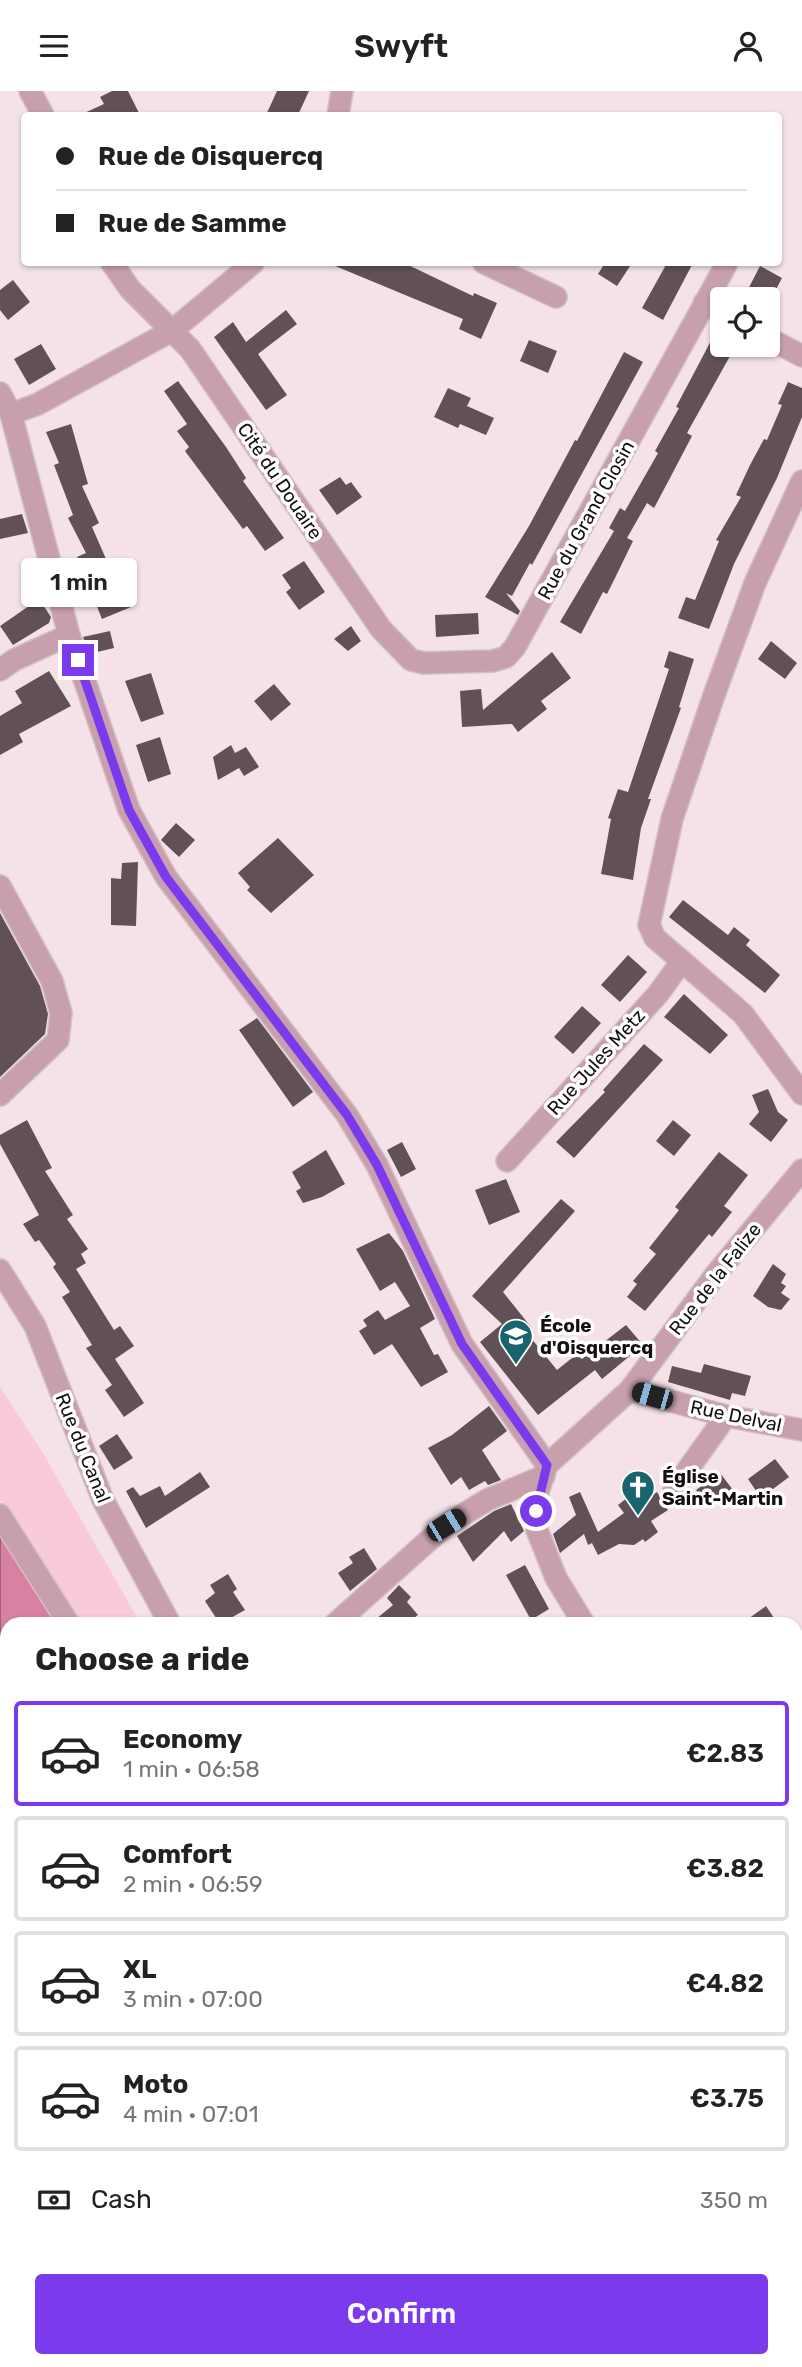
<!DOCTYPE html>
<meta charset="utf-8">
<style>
:root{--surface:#fff;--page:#f6f6f6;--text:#222;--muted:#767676;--line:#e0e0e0;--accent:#7c3aed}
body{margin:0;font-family:Rubik,sans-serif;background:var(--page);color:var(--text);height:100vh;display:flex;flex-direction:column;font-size:26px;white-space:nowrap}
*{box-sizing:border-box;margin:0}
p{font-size:23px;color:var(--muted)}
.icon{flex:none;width:38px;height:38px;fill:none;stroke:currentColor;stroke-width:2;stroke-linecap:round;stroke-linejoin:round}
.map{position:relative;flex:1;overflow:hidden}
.side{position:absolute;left:0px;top:1526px;width:803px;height:751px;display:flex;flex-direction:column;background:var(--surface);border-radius:21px 21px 0 0;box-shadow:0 2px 5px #0004}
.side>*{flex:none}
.guide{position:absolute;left:21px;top:21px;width:761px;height:154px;border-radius:7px;box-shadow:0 2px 5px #0004;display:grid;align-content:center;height:154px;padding:0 35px;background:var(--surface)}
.controls{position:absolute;left:710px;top:196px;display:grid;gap:14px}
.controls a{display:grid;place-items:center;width:70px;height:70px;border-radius:7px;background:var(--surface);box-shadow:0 2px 5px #0004;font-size:35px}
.end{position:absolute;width:32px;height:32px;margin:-16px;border:9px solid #7c3aed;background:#fff;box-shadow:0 0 0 4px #fff}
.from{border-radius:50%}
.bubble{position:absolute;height:49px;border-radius:7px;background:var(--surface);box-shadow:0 2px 5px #0004;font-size:23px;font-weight:600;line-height:49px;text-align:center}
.car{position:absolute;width:21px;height:42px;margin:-21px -10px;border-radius:9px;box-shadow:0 0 5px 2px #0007;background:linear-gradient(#222 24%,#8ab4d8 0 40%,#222 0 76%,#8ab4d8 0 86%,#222 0)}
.guide b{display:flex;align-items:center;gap:24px;height:66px;font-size:26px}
.guide b+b{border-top:2px solid var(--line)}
.guide i{width:18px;height:18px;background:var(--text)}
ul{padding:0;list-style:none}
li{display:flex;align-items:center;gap:21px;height:105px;margin:0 14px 10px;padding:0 21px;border:4px solid var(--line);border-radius:7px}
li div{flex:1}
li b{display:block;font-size:26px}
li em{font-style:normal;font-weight:600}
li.on{border-color:var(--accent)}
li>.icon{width:63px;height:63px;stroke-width:1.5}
h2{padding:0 35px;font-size:32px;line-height:84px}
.pay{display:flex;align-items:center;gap:18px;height:77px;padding:0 35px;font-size:26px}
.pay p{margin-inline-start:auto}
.action{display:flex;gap:14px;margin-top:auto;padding:14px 35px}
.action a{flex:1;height:80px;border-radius:7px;background:var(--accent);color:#fff;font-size:28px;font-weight:600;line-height:80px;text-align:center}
header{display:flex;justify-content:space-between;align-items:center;height:91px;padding:0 35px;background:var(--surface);font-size:32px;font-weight:600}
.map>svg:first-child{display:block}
</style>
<header><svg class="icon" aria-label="menu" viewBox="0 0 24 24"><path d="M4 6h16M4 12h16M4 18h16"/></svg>Swyft<svg class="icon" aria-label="person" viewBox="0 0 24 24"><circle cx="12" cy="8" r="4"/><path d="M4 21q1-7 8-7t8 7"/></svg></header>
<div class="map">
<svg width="802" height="2276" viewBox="0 0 802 2276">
<rect width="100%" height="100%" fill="#f5e2e8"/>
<path fill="#f9cada" d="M0,1296L40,1357L141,1533H78L0,1409Z
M0,1702L7,1714V1879L0,1905Z
M799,1801L802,1808V1886L796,1890V1803Z
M796,2036L802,2049V2276H556L552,2270H796Z
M0,2081L7,2090V2177L0,2170Z
M98,2270H344L349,2276H104Z"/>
<path fill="#d981a3" stroke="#9e5f77" stroke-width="2" d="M0,1439L60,1533H7V1654L0,1643Z
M393,2270H524L528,2276H398Z"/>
<path fill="#615156" d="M112,0H128L140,24H80L104,13L100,6Z
M277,0H309L298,24H266Z
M328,172H404L473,205L474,202L497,212L481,248L459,238L463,228Z
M605,172H632L617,195L598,183Z
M667,172H693L663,229L642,217Z
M760,175L782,187L771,208H743Z
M13,189L30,211L8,229L0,219V199Z
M286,219L297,233L258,263L287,304L266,319L214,246L233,231L246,251Z
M713,246L734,258L687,342L692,345L670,387L654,417L647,412L627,447L633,450L615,487L607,503L603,501L581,543L560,531L614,440L609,437L620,417L625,420L658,362L655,360L679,317L676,316Z
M529,249L557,260L548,282L520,270Z
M41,253L56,278L29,294L14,268Z
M624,261L643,271L532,474L530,472L512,505L506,502L520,520L518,524L485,506L529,435L575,349L577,350Z
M178,290L226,356L246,387L243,390L284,447L265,460L247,435L243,438L185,360L189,356L177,340L187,333L164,300Z
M788,291L802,297V326L777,387L734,473L709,538L678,527L686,506L695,509L719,450L716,449L741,406L736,404L750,374L764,348L767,349L782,314L778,313Z
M448,297L471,307L467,315L494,327L486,344L460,333L458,337L434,326Z
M71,333L88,393L82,395L99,432L92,436L110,477L113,475L118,482L131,516L102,528L77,466L86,462L68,427L73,424L54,374L59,372L46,341Z
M340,386L346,394L351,391L362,406L337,424L319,399Z
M22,423L28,442L0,448V428Z
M304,470L325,501L299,519L286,501L291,497L282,484Z
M39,508L51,526L49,532L13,554L0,535Z
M478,522L479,543L436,546L435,524Z
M351,535L361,550L348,560L334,548Z
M110,540L114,557L89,563L83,546Z
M771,550L797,572L785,588L758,568Z
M669,560L694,568L679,616L681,617L648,708H651L641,737L633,789L601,783L611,728L608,727L618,698L628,701L669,578L664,576Z
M552,561L571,587L541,610L547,618L518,641L512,633L462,636L460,600L481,598L483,619Z
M49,580L71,615L19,643L23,651L0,664V625L22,612L15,600Z
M151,582L164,623L141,631L125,590Z
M274,593L291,613L271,630L254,610Z
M160,646L171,683L148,691L136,654Z
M231,654L235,662L246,656L259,676L244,685L239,677L218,689L213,666Z
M176,732L195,749L179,766L161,749Z
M278,747L314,784L271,822L247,799L250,796L238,782Z
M138,771L136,835L111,834V787L121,788L122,772Z
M683,809L728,844L734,836L750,849L746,854L780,884L765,902L669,826Z
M0,822L40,895L48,923L45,943L0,986Z
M628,864L647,881L620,911L601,894Z
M684,903L728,944L710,963L664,926Z
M582,915L601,932L573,963L554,946Z
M257,927L313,1001L293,1016L239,939Z
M644,953L663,969L574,1067L556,1051L605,1001L603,999Z
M768,998L778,1021L788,1029L771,1051L749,1033L759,1021L752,1004Z
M27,1029L52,1077L45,1080L73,1124L67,1128L88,1158L81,1163L86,1172L76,1178L114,1239L120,1235L134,1255L115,1268L144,1312L124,1326L105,1299L112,1294L86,1257L92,1254L62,1206L70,1201L53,1176L56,1173L39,1149L35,1151L23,1133L39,1124L0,1053V1044Z
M673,1029L691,1044L674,1065L656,1050Z
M402,1051L416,1078L401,1086L387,1059Z
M326,1059L345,1093L322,1106L303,1112L296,1100L301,1097L292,1081Z
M719,1061L748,1084L724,1115L732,1121L712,1146L709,1143L645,1220L627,1206L637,1193L633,1190L656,1163L649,1157L679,1119L675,1116Z
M506,1088L520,1121L489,1134L475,1099Z
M561,1108L575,1120L503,1201L531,1236L526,1241L557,1279L577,1263L582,1268L626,1234L643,1254L602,1288L595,1279L538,1324L480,1251L502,1233L472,1205Z
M389,1142L403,1160L435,1228L420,1237L434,1264L438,1263L448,1281L421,1296L392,1253L374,1264L359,1240L367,1235L363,1229L378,1219L385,1229L410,1215L395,1191L380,1200L356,1158Z
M773,1173L786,1183L781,1192L786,1195L781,1202L790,1208L781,1219L768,1216L753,1205Z
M704,1273L751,1285L745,1305L732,1302L730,1309L668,1291L672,1275L701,1282Z
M489,1315L507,1340L482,1359L501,1389L488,1394L485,1390L469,1399L461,1386L451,1394L428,1357L452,1344Z
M117,1343L133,1367L114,1379L99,1355Z
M775,1368L789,1386L761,1407L748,1388Z
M200,1381L210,1396L146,1437L126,1400L133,1396L140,1405L160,1395L165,1405Z
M720,1382L733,1399L709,1417L696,1399Z
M580,1401L598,1441L624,1422L618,1414L632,1403L639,1414L657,1401L668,1419L651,1430L658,1441L645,1451L643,1448L634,1454L619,1453L598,1464L592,1452L588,1454L584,1443L560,1462L553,1443L576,1424L569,1406Z
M511,1413L524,1440L511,1451L504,1440L473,1471L457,1445L494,1420Z
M364,1457L377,1478L350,1500L338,1482L353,1472L349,1466Z
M525,1474L549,1518L531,1529L506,1484Z
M228,1483L237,1498L233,1501L245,1519L220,1533L205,1510L215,1502L210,1494Z
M399,1494L411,1506L407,1511L418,1524L405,1533H370L393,1514L387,1507Z
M766,1515L778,1533H741Z"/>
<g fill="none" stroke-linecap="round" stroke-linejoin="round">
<g stroke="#d1c0c6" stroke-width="24">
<path id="minor" d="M30,0L43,24
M338,24L342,0
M112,172L130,198L190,258L381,538L411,569L424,572L493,570L506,566L515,556L727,172
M484,172L556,206
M704,212L723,223
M768,247L802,265
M0,302L11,323L69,544L129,719L166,786L347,1024L377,1074L462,1253L547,1374
M11,323L38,313L173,239L253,172
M802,390L755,492L713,607L672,728L649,834L655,847L743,923L802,1003
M0,579L14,569L69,544
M0,795L52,890L61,922L58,949L0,1004
M507,1070L658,903L682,870
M0,1179L35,1235L103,1409L170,1533
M630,1299L726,1325L802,1339
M674,1398L726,1325
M0,1424L69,1533
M335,1533L446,1434L487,1409L544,1385
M584,1533L556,1487L537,1439L538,1401L547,1374L630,1299L716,1183L802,1079
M796,1773L802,1782
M535,2270L539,2276"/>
</g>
<use href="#minor" stroke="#c89fad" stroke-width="21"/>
</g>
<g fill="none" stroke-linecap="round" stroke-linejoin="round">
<path stroke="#7c3aed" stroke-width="9" d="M78,569L129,719L166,786L347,1024L377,1074L462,1253L547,1374L536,1420"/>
</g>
<defs>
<g id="school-pin" transform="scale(1.75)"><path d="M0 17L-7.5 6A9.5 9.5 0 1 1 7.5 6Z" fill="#18656e" stroke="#fff"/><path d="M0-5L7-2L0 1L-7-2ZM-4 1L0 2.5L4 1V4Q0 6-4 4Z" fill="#fff"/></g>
<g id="church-pin" transform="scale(1.75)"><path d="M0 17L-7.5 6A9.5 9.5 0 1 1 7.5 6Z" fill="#18656e" stroke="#fff"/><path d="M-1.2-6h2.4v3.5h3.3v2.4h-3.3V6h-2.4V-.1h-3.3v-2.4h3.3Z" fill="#fff"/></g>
</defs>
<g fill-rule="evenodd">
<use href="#school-pin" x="516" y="1245"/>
<use href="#church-pin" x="638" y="1396"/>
</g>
<g text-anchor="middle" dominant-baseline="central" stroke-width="7" stroke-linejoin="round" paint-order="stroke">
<g font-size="19" fill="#150f11" stroke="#fff">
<text transform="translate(280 390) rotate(56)">Cité du Douaire</text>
<text transform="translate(586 429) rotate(-61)">Rue du Grand Closin</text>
<text transform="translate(596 971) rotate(-48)">Rue Jules Metz</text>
<text transform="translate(715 1188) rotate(-52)">Rue de la Falize</text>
<text transform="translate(736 1325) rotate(12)">Rue Delval</text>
<text transform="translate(83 1357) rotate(68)">Rue du Canal</text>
</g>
<g font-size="19" font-weight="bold" fill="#150f11" stroke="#fff" text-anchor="start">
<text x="540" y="1234">École<tspan x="540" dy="22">d'Oisquercq</tspan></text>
<text x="662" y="1385">Église<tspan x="662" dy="22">Saint-Martin</tspan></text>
</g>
</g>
</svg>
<div class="controls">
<a><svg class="icon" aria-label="locate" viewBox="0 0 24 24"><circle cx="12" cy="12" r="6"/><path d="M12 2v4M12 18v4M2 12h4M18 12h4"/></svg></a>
</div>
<i class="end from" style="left:536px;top:1420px"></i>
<i class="end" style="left:78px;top:569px"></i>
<div class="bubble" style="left:21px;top:467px;width:116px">1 min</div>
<i class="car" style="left:652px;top:1305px;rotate:286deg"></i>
<i class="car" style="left:446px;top:1434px;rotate:59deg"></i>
<div class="guide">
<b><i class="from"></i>Rue de Oisquercq</b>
<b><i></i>Rue de Samme</b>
</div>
<section class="side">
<h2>Choose a ride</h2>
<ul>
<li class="on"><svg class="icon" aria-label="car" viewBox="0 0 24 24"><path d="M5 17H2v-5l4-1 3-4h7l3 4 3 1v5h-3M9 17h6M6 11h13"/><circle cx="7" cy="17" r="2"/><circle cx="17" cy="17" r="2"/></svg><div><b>Economy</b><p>1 min · 06:58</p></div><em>€2.83</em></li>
<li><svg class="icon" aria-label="car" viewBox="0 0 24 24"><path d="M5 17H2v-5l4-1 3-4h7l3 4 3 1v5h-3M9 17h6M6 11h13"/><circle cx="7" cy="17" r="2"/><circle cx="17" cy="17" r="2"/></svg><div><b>Comfort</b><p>2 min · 06:59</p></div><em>€3.82</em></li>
<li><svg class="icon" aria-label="car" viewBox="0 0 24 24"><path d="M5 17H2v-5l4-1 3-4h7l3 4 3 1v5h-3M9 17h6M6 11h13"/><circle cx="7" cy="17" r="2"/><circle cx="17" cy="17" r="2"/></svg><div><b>XL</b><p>3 min · 07:00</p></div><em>€4.82</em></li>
<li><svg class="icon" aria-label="car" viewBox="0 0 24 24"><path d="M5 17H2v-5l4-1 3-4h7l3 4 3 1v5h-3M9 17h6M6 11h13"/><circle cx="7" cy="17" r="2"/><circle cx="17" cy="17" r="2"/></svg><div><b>Moto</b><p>4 min · 07:01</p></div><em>€3.75</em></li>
</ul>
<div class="pay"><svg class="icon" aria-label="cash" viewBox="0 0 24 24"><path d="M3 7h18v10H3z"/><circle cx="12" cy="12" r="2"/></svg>Cash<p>350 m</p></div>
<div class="action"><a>Confirm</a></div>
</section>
</div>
